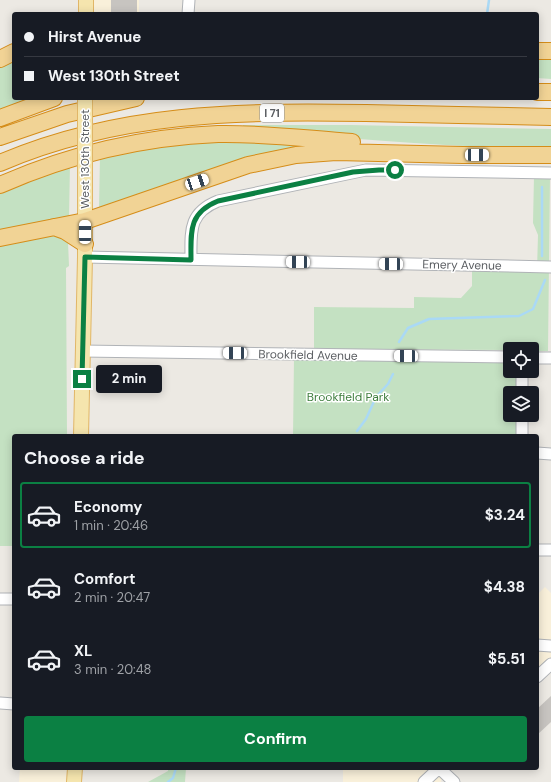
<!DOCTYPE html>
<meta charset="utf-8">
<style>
:root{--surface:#171b24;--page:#242831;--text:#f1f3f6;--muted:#9ea1a6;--line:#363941;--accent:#0b8043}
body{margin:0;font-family:"DM Sans",sans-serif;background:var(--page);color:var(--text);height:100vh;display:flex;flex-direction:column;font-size:15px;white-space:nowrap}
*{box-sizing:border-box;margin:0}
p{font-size:13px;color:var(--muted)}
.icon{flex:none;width:22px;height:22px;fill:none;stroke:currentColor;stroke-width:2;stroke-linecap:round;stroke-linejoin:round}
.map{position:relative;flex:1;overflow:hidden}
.drawer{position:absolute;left:12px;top:434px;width:527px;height:336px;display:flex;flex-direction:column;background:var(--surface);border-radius:4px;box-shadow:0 2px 10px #0003}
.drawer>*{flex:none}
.banner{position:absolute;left:12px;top:12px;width:527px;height:88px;border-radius:4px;box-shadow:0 2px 10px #0003;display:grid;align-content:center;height:88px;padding:0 12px;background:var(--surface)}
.buttons{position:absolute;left:503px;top:342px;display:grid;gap:8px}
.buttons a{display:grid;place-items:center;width:36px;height:36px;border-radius:4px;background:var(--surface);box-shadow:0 2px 10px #0003;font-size:20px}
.end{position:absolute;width:18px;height:18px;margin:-9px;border:5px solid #0b8043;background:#fff;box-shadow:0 0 0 2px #fff}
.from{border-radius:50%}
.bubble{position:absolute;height:28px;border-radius:4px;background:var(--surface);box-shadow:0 2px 10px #0003;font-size:13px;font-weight:700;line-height:28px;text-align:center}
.car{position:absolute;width:12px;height:24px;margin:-12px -6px;border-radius:5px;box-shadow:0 0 3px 1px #0007;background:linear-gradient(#fff 24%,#345 0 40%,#fff 0 76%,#345 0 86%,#fff 0)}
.banner b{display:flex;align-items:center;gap:14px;height:38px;font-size:15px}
.banner b+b{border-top:1px solid var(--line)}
.banner i{width:10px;height:10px;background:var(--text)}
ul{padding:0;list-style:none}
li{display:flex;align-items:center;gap:12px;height:66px;margin:0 8px 6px;padding:0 4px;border:2px solid transparent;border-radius:4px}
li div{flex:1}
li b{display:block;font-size:15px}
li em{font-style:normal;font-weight:700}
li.active{border-color:var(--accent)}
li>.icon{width:36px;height:36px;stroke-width:1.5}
h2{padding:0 12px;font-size:18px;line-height:48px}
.button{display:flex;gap:8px;margin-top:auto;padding:8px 12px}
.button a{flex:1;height:46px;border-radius:4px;background:var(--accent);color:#fff;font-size:16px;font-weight:700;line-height:46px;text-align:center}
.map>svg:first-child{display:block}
</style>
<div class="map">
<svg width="551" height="782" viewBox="0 0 551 782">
<rect width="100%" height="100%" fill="#ece9e3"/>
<path fill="#f9f0da" d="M82,0H139V14H82Z
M545,587L551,593V670L537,683V595Z
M20,768H73L72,782H19Z
M343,768H443L441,782H343Z"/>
<path fill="#c4e1c2" d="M537,56H551V79L537,78Z
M14,57V98H32L0,110V64Z
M243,125H350L551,129V150C448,147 346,138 243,130Z
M205,140L365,147L313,149L99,208L100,156Z
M70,164L69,218L0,232V189Z
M534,176L550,177L548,351H532V349H510V350L314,349V307L414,308V297L461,298L472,286V268L537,270L538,235L533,223Z
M51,233L62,235L68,242L69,266L66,268L67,436H14V546H0V245Z
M294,358L510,360V371H518V393H510V415H518V436H293Z
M168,768H186L185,782H148L168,771Z"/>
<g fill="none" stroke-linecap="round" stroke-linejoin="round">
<path stroke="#aad9f5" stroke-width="2.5" d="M487,14L489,0
M542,187V256
M399,342L408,328L429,319L519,316L533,309L545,280
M357,431L366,419L376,397L388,384L393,374
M168,782L173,778L176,768"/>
</g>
<path fill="#c7c4c0" d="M111,0H137V14H111Z
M551,696V722L537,735V709Z"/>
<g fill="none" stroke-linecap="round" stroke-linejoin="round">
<g stroke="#b0b3b7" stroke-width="13">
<path id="minor" d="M188,14L189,0
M85,257L551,267
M191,259C191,232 188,213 218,201L366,170L551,173
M82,351L510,357
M532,358H551
M522,371V393
M522,415V436
M537,453L551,454
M537,550H551
M0,599H14
M537,645L551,646
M537,677L551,664
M0,703L14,704
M439,768L454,782
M424,782L439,768"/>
</g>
<g stroke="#e1b667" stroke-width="16">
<path id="major" d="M86,0V14
M81,436L85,257V188
M74,782L75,768"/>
</g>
<g stroke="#d58d19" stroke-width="18">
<path id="highway" d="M537,51H551
M0,59L14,52
M537,92H551
M0,118L54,98
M0,137L67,114L136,98
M0,163C118,112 240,111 366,113C428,114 489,116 551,117
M0,185C68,155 144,137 218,134C263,133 308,139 352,142
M54,227L65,231L85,244
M0,238L85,221L248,165L296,155L336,152L463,155H551"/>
</g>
<use href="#minor" stroke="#fff" stroke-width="11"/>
<use href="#major" stroke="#f5e5ae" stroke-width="14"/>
<use href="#highway" stroke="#f1d395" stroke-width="16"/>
<g stroke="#e1b667" stroke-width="16" stroke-linecap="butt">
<path id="major-bridge" d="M85,188V98"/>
</g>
<use href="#major-bridge" stroke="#f5e5ae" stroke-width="14"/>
</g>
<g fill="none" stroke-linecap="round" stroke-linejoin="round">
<path stroke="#0b8043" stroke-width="5" d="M82,379L85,257L191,260C191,232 188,213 218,201L353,172L379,170H395"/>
</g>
<g text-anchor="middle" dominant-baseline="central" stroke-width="3" stroke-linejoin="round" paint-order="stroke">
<rect fill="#fff" stroke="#8c8e91" stroke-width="1" x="260" y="104" width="24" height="18" rx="3"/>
<g font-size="11" font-weight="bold" fill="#5b5e62">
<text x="272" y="113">I 71</text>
</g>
<g font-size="12" fill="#5b5e62" stroke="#fff">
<text transform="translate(85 159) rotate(-90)">West 130th Street</text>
<text transform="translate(462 265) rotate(1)">Emery Avenue</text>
<text transform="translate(308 355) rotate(1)">Brookfield Avenue</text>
</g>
<g font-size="12" fill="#3f7e3e" stroke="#fff">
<text x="348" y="397">Brookfield Park</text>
</g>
</g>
</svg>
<div class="buttons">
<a><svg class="icon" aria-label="locate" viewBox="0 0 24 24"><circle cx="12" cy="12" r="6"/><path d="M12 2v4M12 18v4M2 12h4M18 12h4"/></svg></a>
<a><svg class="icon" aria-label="layers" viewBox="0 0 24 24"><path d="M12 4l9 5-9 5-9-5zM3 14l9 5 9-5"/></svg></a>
</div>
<i class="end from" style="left:395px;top:170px"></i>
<i class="end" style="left:82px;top:379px"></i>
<div class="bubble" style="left:96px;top:365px;width:66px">2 min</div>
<i class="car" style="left:477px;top:155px;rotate:90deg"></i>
<i class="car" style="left:197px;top:182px;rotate:71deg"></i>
<i class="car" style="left:85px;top:232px;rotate:0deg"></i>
<i class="car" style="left:298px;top:262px;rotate:271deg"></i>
<i class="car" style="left:391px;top:264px;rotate:271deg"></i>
<i class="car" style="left:235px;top:353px;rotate:271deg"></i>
<i class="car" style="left:406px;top:356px;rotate:271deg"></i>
<div class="banner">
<b><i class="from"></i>Hirst Avenue</b>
<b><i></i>West 130th Street</b>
</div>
<section class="drawer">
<h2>Choose a ride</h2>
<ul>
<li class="active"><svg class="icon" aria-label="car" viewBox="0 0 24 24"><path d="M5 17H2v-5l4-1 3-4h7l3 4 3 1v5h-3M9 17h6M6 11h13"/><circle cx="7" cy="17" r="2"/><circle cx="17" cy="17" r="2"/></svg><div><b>Economy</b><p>1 min · 20:46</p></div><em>$3.24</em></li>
<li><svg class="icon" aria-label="car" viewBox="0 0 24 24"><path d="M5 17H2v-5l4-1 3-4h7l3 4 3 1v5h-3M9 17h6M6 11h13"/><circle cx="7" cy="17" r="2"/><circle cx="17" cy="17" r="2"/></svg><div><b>Comfort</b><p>2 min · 20:47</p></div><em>$4.38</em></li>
<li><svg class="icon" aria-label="car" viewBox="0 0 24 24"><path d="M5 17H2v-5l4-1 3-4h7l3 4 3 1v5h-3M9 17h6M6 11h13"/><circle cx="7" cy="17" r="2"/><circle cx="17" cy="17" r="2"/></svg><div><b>XL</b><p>3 min · 20:48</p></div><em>$5.51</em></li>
</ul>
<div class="button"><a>Confirm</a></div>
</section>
</div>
